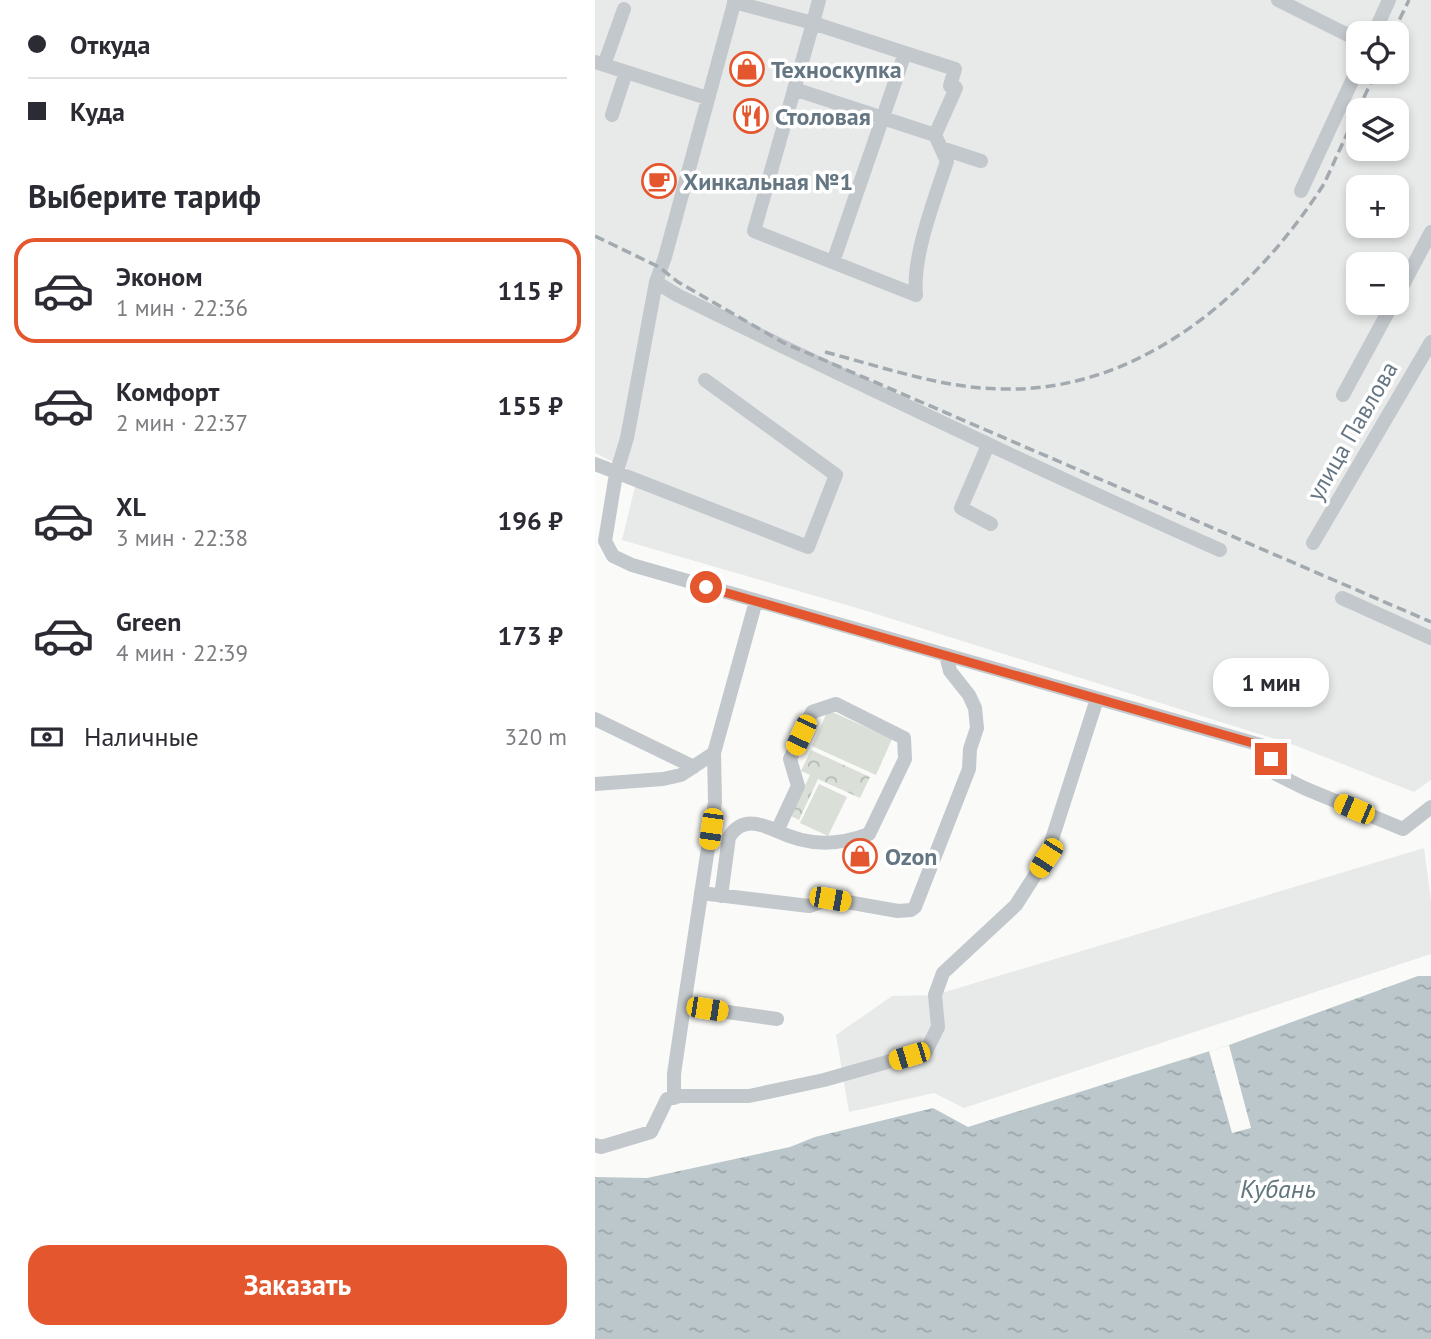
<!DOCTYPE html>
<html lang="ru">
<meta charset="utf-8">
<style>
:root{--surface:#fff;--page:#f7f7f7;--text:#2b2b33;--muted:#7c7c81;--line:#e1e1e2;--accent:#e4572e}
body{margin:0;font-family:"PT Sans",sans-serif;background:var(--page);color:var(--text);height:100vh;display:flex;flex-direction:column;font-size:26px;white-space:nowrap}
*{box-sizing:border-box;margin:0}
p{font-size:23px;color:var(--muted)}
.icon{flex:none;width:38px;height:38px;fill:none;stroke:currentColor;stroke-width:2;stroke-linecap:round;stroke-linejoin:round}
.map{position:relative;flex:1;overflow:hidden}
.sheet{display:flex;flex-direction:column;background:var(--surface);width:595px}
.sheet>*{flex:none}
.guide{display:grid;align-content:center;height:154px;padding:0 28px;background:var(--surface)}
.fabs{position:absolute;left:751px;top:21px;display:grid;gap:14px}
.fabs a{display:grid;place-items:center;width:63px;height:63px;border-radius:14px;background:var(--surface);box-shadow:0 4px 10px #0003;font-size:35px}
.end{position:absolute;width:32px;height:32px;margin:-16px;border:9px solid #e4572e;background:#fff;box-shadow:0 0 0 4px #fff}
.from{border-radius:50%}
.bubble{position:absolute;height:49px;border-radius:21px;background:var(--surface);box-shadow:0 4px 10px #0003;font-size:23px;font-weight:700;line-height:49px;text-align:center}
.car{position:absolute;width:21px;height:42px;margin:-21px -10px;border-radius:9px;box-shadow:0 0 5px 2px #0007;background:linear-gradient(#f5c518 24%,#345 0 40%,#f5c518 0 76%,#345 0 86%,#f5c518 0)}
.guide b{display:flex;align-items:center;gap:24px;height:66px;font-size:26px}
.guide b+b{border-top:2px solid var(--line)}
.guide i{width:18px;height:18px;background:var(--text)}
ul{padding:0;list-style:none}
li{display:flex;align-items:center;gap:21px;height:105px;margin:0 14px 10px;padding:0 14px;border:4px solid transparent;border-radius:21px}
li div{flex:1}
li b{display:block;font-size:26px}
li em{font-style:normal;font-weight:700}
li.selected{border-color:var(--accent)}
li>.icon{width:63px;height:63px;stroke-width:1.5}
h2{padding:0 28px;font-size:32px;line-height:84px}
.pay{display:flex;align-items:center;gap:18px;height:77px;padding:0 28px;font-size:26px}
.pay p{margin-inline-start:auto}
.button{display:flex;gap:14px;margin-top:auto;padding:14px 28px}
.button a{flex:1;height:80px;border-radius:21px;background:var(--accent);color:#fff;font-size:28px;font-weight:700;line-height:80px;text-align:center}
main{display:flex;flex:1;min-height:0}
.map>svg:first-child{display:block}
</style>
<main>
<section class="sheet">
<div class="guide">
<b><i class="from"></i>Откуда</b>
<b><i></i>Куда</b>
</div>
<h2>Выберите тариф</h2>
<ul>
<li class="selected"><svg class="icon" aria-label="car" viewBox="0 0 24 24"><path d="M5 17H2v-5l4-1 3-4h7l3 4 3 1v5h-3M9 17h6M6 11h13"/><circle cx="7" cy="17" r="2"/><circle cx="17" cy="17" r="2"/></svg><div><b>Эконом</b><p>1 мин · 22:36</p></div><em>115 ₽</em></li>
<li><svg class="icon" aria-label="car" viewBox="0 0 24 24"><path d="M5 17H2v-5l4-1 3-4h7l3 4 3 1v5h-3M9 17h6M6 11h13"/><circle cx="7" cy="17" r="2"/><circle cx="17" cy="17" r="2"/></svg><div><b>Комфорт</b><p>2 мин · 22:37</p></div><em>155 ₽</em></li>
<li><svg class="icon" aria-label="car" viewBox="0 0 24 24"><path d="M5 17H2v-5l4-1 3-4h7l3 4 3 1v5h-3M9 17h6M6 11h13"/><circle cx="7" cy="17" r="2"/><circle cx="17" cy="17" r="2"/></svg><div><b>XL</b><p>3 мин · 22:38</p></div><em>196 ₽</em></li>
<li><svg class="icon" aria-label="car" viewBox="0 0 24 24"><path d="M5 17H2v-5l4-1 3-4h7l3 4 3 1v5h-3M9 17h6M6 11h13"/><circle cx="7" cy="17" r="2"/><circle cx="17" cy="17" r="2"/></svg><div><b>Green</b><p>4 мин · 22:39</p></div><em>173 ₽</em></li>
</ul>
<div class="pay"><svg class="icon" aria-label="cash" viewBox="0 0 24 24"><path d="M3 7h18v10H3z"/><circle cx="12" cy="12" r="2"/></svg>Наличные<p>320 m</p></div>
<div class="button"><a>Заказать</a></div>
</section>
<div class="map">
<svg width="836" height="1339" viewBox="0 0 836 1339">
<defs>
<pattern id="park-crowns" width="20" height="18" patternUnits="userSpaceOnUse" patternTransform="scale(1.75)"><rect width="20" height="18" fill="#dadfd7"/><path d="M2 6a3 3 0 1 1 6 0M12 15a3 3 0 1 1 6 0" fill="none" stroke="#b4b9b4"/></pattern>
<pattern id="water-ripples" width="26" height="14" patternUnits="userSpaceOnUse" patternTransform="scale(1.75)"><rect width="26" height="14" fill="#bbc7cb"/><path d="M2 4q2-2 4 0t4 0M15 11q2-2 4 0t4 0" fill="none" stroke="#9ca6aa"/></pattern>
</defs>
<rect width="100%" height="100%" fill="#fafaf8"/>
<path fill="#e8e9e9" fill-rule="evenodd" d="M0,0H836V780L819,792L699,745L262,608L27,540L43,474L0,453ZM763,33H802V72H763ZM763,110H802V149H763ZM763,187H802V226H763ZM763,264H802V303H763Z
M829,848L836,901V954L369,1108L339,1093L254,1112L241,1035L297,996L340,995Z"/>
<path fill="url(#park-crowns)" d="M216,750L275,777L265,798L223,779L204,820L196,816L215,775L206,771Z"/>
<path fill="#dadfd7" d="M233,710L297,739L281,775L217,746Z
M224,784L252,797L233,836L205,823Z"/>
<path fill="url(#water-ripples)" d="M823,976H836V1339H0V1177L52,1178L195,1147L220,1137L338,1108L373,1127L634,1045Z"/>
<path fill="#fafaf8" d="M634,1045L656,1128L637,1133L614,1051Z"/>
<g fill="none" stroke-linecap="round" stroke-linejoin="round">
<path stroke="#c3c8cc" stroke-width="14" d="M140,0L70,257L61,282L32,438L21,474L10,541L18,556L37,565L669,746L674,752L677,768L681,774L709,788L808,829L836,807
M683,0L763,40
M139,2L218,23L224,0
M779,33L794,0
M0,62L112,98
M9,65L29,9
M199,89L340,135L361,88L355,86L360,69L310,53
M17,115L31,72
M346,148L386,161
M706,191L763,68
M238,262L310,53L218,23L159,231L321,295C317,256 340,199 352,161L340,135
M61,282L82,295C262,383 442,469 625,550
M802,296L836,232
M748,395L798,303
M393,445L366,508L396,524
M0,464L213,547L241,475L110,380
M718,543L836,342
M747,598L836,638
M0,719L99,767
M119,753L120,802L89,1006L182,1019
M0,784L68,779L86,775L119,753L161,601
M106,893L214,906L235,899L303,911L316,910L320,907L374,769L375,749L382,728L380,708L374,695L355,671L351,655
M126,896L134,837C147,817 164,823 182,831L203,786L195,759L217,712L241,704L309,738L310,759L274,834C242,846 213,846 182,831
M79,1098V1074L89,1006
M0,1145L6,1147L56,1132L72,1099L86,1096H154L229,1080L331,1051L343,1027L340,995L348,973L421,905L451,858L502,699"/>
<path stroke="#a2aab0" stroke-width="3.5" stroke-dasharray="10 5" stroke-linecap="butt" d="M798,33L814,0
M0,236L64,267L83,282L187,342L836,622
M230,352C288,367 346,388 406,389C543,393 656,296 727,187C734,175 739,161 745,149C757,123 769,97 781,72"/>
</g>
<g fill="none" stroke-linecap="round" stroke-linejoin="round">
<path stroke="#e4572e" stroke-width="9" d="M111,587L668,746L674,752L676,759"/>
</g>
<defs>
<g id="shop-ring" transform="scale(1.75)"><circle r="9.5" fill="#fff" stroke="#e4572e" stroke-width="1.5"/><path d="M-5-2.5h2.3a2.7 3.5 0 0 1 5.4 0H5L5.5 6h-11ZM-1.5-2.5h3a1.5 2.3 0 0 0-3 0Z" fill="#e4572e"/></g>
<g id="restaurant-ring" transform="scale(1.75)"><circle r="9.5" fill="#fff" stroke="#e4572e" stroke-width="1.5"/><path d="M-5-6h1v4h1v-4h1v4h1v-4h1v5L-1.5 .5V6h-2V.5L-5-1ZM5-6V6H3V1.5H1.5Q1.5-4 5-6Z" fill="#e4572e"/></g>
<g id="cafe-ring" transform="scale(1.75)"><circle r="9.5" fill="#fff" stroke="#e4572e" stroke-width="1.5"/><path d="M-5.5-4.5H6V0H3Q3 3.5 0 3.5H-2.5Q-5.5 3.5-5.5 0ZM3-3.2v2h1.7v-2ZM-6 4.5H4V6H-6Z" fill="#e4572e"/></g>
</defs>
<g fill-rule="evenodd">
<use href="#shop-ring" x="152" y="69"/>
<use href="#restaurant-ring" x="156" y="116"/>
<use href="#cafe-ring" x="64" y="181"/>
<use href="#shop-ring" x="265" y="856"/>
</g>
<g text-anchor="middle" dominant-baseline="central" stroke-width="7" stroke-linejoin="round" paint-order="stroke">
<g font-size="24" font-weight="bold" fill="#657683" stroke="#fff" text-anchor="start">
<text x="176" y="69">Техноскупка</text>
<text x="180" y="116">Столовая</text>
<text x="88" y="181">Хинкальная №1</text>
<text x="290" y="856">Ozon</text>
</g>
<g font-size="24" fill="#657683" stroke="#fff">
<text transform="translate(757 431) rotate(-60)">улица Павлова</text>
</g>
<g font-size="26" font-style="italic" fill="#60757c" stroke="#fff">
<text x="683" y="1188">Кубань</text>
</g>
</g>
</svg>
<div class="fabs">
<a><svg class="icon" aria-label="locate" viewBox="0 0 24 24"><circle cx="12" cy="12" r="6"/><path d="M12 2v4M12 18v4M2 12h4M18 12h4"/></svg></a>
<a><svg class="icon" aria-label="layers" viewBox="0 0 24 24"><path d="M12 4l9 5-9 5-9-5zM3 14l9 5 9-5"/></svg></a>
<a>+</a>
<a>−</a>
</div>
<i class="end from" style="left:111px;top:587px"></i>
<i class="end" style="left:676px;top:759px"></i>
<div class="bubble" style="left:618px;top:658px;width:116px">1 мин</div>
<i class="car" style="left:206px;top:735px;rotate:205deg"></i>
<i class="car" style="left:759px;top:809px;rotate:293deg"></i>
<i class="car" style="left:116px;top:829px;rotate:188deg"></i>
<i class="car" style="left:451px;top:858px;rotate:213deg"></i>
<i class="car" style="left:235px;top:899px;rotate:100deg"></i>
<i class="car" style="left:112px;top:1009px;rotate:99deg"></i>
<i class="car" style="left:314px;top:1056px;rotate:253deg"></i>
</div>
</main>
